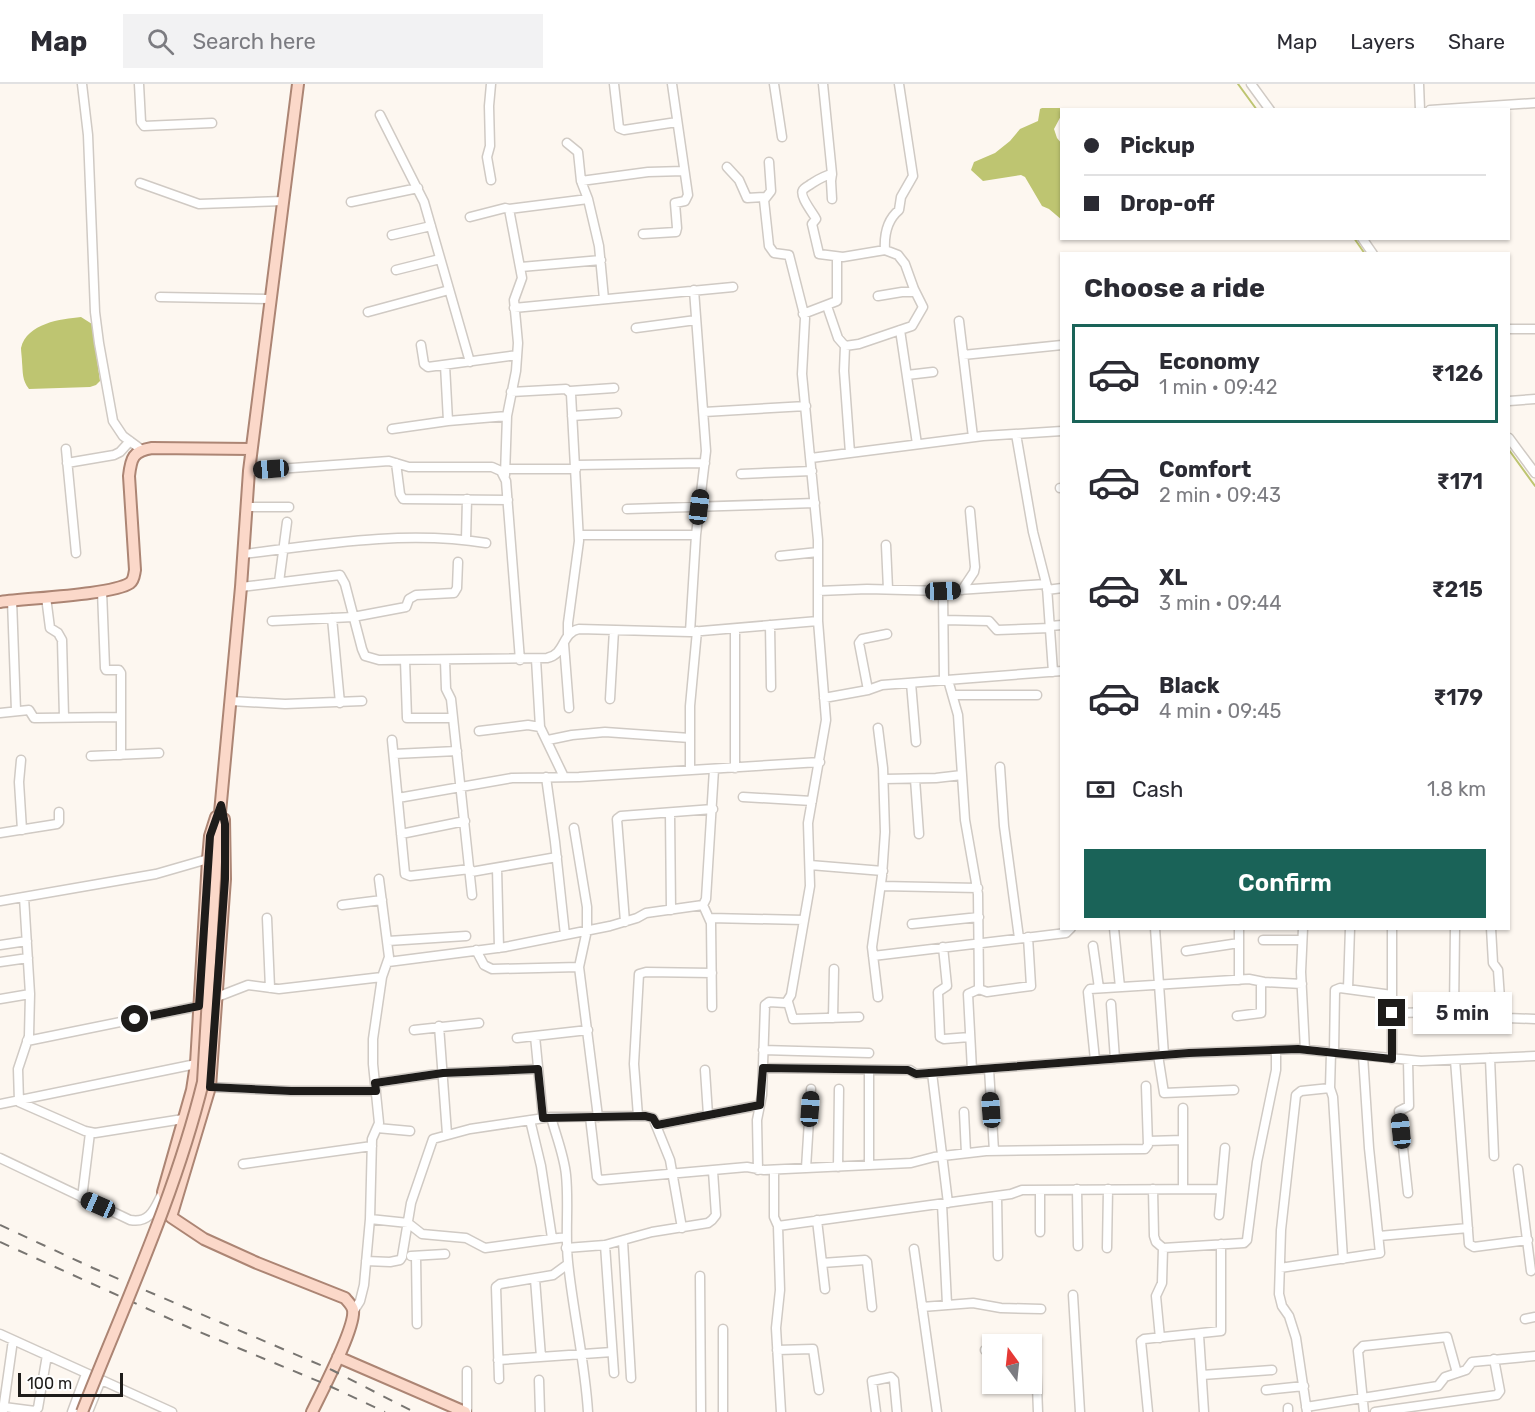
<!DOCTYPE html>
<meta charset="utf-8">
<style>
:root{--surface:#fff;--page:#f2f2f3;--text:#2b2b33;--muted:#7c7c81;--line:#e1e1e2;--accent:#1a6358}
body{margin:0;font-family:Rubik,sans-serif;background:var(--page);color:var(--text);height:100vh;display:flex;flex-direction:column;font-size:22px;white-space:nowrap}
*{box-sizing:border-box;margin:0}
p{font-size:20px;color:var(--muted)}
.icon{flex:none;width:33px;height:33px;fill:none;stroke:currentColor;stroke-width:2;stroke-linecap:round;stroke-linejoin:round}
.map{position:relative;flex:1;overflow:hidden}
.drawer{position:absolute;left:1060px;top:168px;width:450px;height:678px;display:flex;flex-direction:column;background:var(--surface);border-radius:0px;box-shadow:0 2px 4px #0004}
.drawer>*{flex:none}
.guide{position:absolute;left:1060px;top:24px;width:450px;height:132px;border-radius:0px;box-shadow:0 2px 4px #0004;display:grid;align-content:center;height:132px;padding:0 24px;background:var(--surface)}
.needle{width:39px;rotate:345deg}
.fabs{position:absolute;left:982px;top:1250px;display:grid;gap:12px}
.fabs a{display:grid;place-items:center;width:60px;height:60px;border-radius:0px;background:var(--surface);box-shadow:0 2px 4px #0004;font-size:30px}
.scale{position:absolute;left:18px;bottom:15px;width:105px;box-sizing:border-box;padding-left:6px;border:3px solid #1e1c1a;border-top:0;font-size:16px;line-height:21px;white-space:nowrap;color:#1e1c1a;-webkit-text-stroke:4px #fff;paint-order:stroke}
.end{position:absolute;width:27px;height:27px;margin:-14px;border:8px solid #1e1c1a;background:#fff;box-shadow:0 0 0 3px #fff}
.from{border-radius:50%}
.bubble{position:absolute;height:42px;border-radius:0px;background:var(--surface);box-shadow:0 2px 4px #0004;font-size:20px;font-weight:600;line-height:42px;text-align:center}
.car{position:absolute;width:18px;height:36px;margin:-18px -9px;border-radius:8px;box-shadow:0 0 4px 2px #0007;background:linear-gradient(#222 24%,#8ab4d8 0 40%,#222 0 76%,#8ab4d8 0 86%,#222 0)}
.guide b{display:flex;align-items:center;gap:21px;height:57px;font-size:22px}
.guide b+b{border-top:2px solid var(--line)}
.guide i{width:15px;height:15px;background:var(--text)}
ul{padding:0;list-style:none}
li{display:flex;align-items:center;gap:18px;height:99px;margin:0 12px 9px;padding:0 12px;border:3px solid transparent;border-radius:0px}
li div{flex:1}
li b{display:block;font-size:22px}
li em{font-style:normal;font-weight:600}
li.on{border-color:var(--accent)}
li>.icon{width:54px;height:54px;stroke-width:1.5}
h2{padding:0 24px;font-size:27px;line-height:72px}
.pay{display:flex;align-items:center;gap:15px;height:66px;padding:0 24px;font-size:22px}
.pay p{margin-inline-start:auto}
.action{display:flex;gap:12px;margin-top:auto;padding:12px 24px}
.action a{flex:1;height:69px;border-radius:0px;background:var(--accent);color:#fff;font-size:24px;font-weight:600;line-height:69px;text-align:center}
header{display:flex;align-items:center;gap:36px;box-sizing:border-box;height:84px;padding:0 30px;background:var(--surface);border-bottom:2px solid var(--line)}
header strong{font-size:28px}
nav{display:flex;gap:33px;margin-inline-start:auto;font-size:21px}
.search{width:420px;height:54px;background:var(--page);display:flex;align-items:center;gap:15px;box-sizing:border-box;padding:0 21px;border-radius:0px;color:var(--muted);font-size:22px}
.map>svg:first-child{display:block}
</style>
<header>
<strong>Map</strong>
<div class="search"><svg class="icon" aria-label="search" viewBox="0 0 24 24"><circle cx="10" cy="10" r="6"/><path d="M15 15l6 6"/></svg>Search here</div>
<nav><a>Map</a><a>Layers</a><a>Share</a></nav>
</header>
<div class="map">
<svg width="1535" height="1328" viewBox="0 0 1535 1328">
<rect width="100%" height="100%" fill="#fdf7f0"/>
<path fill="#bec571" d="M1042,24H1066L1062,26V30L1054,45L1057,54L1062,60V136L1049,125L1042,122L1025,93L1021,91L983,97L971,86L974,78L995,69L1010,57L1020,45L1038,37L1040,25Z
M81,233L92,240L100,297L96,301L90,303L29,305C22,296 23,289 22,278C22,274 21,268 21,264C27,239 61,235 81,233Z"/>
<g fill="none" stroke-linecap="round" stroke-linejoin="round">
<path stroke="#bec571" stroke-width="2" d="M1238,0L1257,26
M1354,154L1365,170
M1509,366L1535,402"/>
<g stroke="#d0cac4" stroke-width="11">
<path id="minor" d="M82,0L88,51L95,228L99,259L113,337L123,352L142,366
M139,0L141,38L144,42L212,39
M614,0L619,44L624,46L677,38
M774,0L782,53
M823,0L832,90L831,97L832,115
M1251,0L1270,26
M1419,0L1420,26
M1430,26L1535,19
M380,31L424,118L470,278
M567,59L578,68L581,97L588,115L599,162L604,215
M727,83L739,96L747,114L765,113
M832,90C823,92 819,95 811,100C810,101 804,104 803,106C799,112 813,129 816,135L812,140L819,170L843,173L885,166L898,171L905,180L914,205L923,223L912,242L859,260L845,262L844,287L850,369
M491,96L487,73L490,62L489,22L491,0
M581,97L648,88L684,87
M140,99L199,120L283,117
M351,118L418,104
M509,125L588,115
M470,133L505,124L509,125L522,194L514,216L518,259L516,287L507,332L505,391
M643,150L676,148L677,144L675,119L685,117L688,111L672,0
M392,151L431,142
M1362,154L1373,170
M885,166C884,150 887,136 899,126L901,113L913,92L899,0
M521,183L601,176
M396,186L440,175
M878,212L902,208H915
M160,213L270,215
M827,222L838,254L845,262
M514,224L733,203
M368,228L449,206
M803,230L837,217V173
M959,237L973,353
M636,244L696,236
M1509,245H1535
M900,246L917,360
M421,261L424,280L428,283L517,271
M963,271L1062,261
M445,281L448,337
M907,291L933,288
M570,307L614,304
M511,308L566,305L571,310L579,457L568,539V551
M1509,317L1535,315
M704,328L806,322
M572,332L617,329
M392,345L448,337L507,332
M1016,350L1033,448L1047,503L1053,588
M1509,354L1535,389
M66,365L76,469
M811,374L983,352L1062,347
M67,379L114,371L120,368L130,357
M396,379L400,410L403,415L508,416
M576,381L705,379
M505,385H576
M249,387L389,377L409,383H492L501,387L506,397L520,576
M741,390L812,387
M1060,404H1062
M247,423H289
M627,425L815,419
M579,451H696
M466,456L467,415
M886,461L888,505
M244,470C323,460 406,446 486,459
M780,472L818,468
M279,498L287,438
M241,503L340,491L345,500L362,565L365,572L379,576L547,574C566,570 561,549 579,545L690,548L818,537
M962,506L974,488L975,483L970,427
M1047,506L1062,504
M102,507L105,584L106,586H119L121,589V671
M818,507L867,505L943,507L1046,500
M943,507L944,596
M46,513L50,544L58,549L62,556L64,633
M12,516L16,627
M332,534L340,619
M944,536L989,537L997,546L1050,544
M272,537L353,533L406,523L409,515L416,511L454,509L457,504L458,478
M770,541L771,603
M1050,542L1062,541
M735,545V684
M690,548L696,451L706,367L694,206
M564,560L569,624
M536,575L540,643
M405,576L407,634H453
M445,576L446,605L451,615L472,811
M948,596L958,631L965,736L978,810L979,902V905L968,910L972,986
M911,599L916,658
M868,606L859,559L862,555L887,550
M953,611H1037
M824,614L868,606L882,601L1062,587
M610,615L614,546
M231,617L285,620L362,617
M0,629L29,626L34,634H37L121,633
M479,647L528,641L540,643L564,693
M392,656L405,790L410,792L470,785
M548,656L572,651L605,648L690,654
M394,670L457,667
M91,672L159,669
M21,676L19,698L22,746
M1000,683L1004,742L1019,854
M690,686V622L697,547
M546,693L555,758L565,851
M884,695L936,694L962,691
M915,695L919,750
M743,713L812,717
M398,714L512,694L579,693L820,678
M670,729L671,826
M574,744L587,823V846L579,883L598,1033
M0,749L57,740L59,738V728
M401,750L465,737
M810,781L883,787
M497,784L499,864
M471,788L557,773
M881,802L978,804
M24,813L30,910L29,952L18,985L19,1018L85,1047L95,1049L183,1035
M0,817L156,790L208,775
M342,821L382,816
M703,821L711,839L712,923
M267,834L270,904
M710,834L804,836
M625,838L617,735L621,732L713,725
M912,840L979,833
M1114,844L1120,903
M1155,844L1164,971
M1303,844L1301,888L1305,966
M1392,844V975
M1491,844L1493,879L1498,886L1501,929L1507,934L1535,935
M1263,856H1302
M388,857L466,852
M0,861L27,857
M1093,862L1099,904
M943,863L947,902L938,908L940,953L944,955L970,953
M476,866L484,881L492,885L579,883
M1186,867L1239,859
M873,872L1066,849L1071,844
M0,878L28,874
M388,878L505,863L610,842L637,834L646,829L703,821L706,815L714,685
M1239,896V844
M979,905L987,908L1031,902L1028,853
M1348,905L1350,844
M217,913L248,901L279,905L382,893
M878,913L872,863L882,792L885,748L883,684L878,644
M0,915L30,910
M788,918L793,935L859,933
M1111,920L1115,975
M1454,928L1455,844
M1392,929L1500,927
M1237,932L1261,929V898
M833,934L834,885
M439,942L447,1050
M414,946L479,939
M535,952L543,1034
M517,954L588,946
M27,957L199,922
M763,966L869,969
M1334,969L1335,906L1340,904L1392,911
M1158,971L1164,1009L1234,1006
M1490,974L1494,1072
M1095,976L1088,908L1090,905L1249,895L1264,898L1302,900
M1408,976L1409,1022L1399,1027L1408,1109
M1455,976L1469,1160L1474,1163L1528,1156
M763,984L910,986L916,990L1189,969L1298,965L1421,977L1535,972
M989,985L994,1067
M705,986L708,1031
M932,989L948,1119
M375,999L443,989L538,985
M210,1003L291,1007H376
M1330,1004L1333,1013L1343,1175
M0,1020L196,980
M964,1028L966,1069
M638,1032L634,980L639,890L646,888L712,889
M551,1033C556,1052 564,1071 566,1091C569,1119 565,1149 568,1178C573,1228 585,1278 588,1328
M590,1033L597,1093L600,1096L747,1083L764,1086L911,1079L934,1073L986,1067L1145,1065L1148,1061L1146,1002
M530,1036L541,1082L552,1154
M657,1041L760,1021
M377,1044L410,1047
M1148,1057L1183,1056
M0,1074L130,1136C151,1140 155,1123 163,1108
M243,1080L372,1062
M869,1081V986
M838,1083L839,1005
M806,1084L811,1005
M1518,1085L1531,1187
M758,1086L757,1036L762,1011L765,921L769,918L786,919L791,911L810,802L808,739L826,636L818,537V456L802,290L805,234L789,171L774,169L769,162L764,116L771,107L769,78
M774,1086V1133L778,1142
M1183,1104V1024
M1077,1105L1078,1162
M1153,1105L1154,1152L1156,1158L1163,1164
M997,1112L998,1172
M82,1114L90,1049
M942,1120L947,1220
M1219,1131L1225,1064
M370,1135L408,1139L422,1150L466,1154L485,1164L566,1153
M817,1136L825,1205
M1040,1148V1106
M1379,1152L1468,1144
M623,1157L631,1294
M605,1161L614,1289
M566,1164L605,1161L652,1148L708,1139L712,1136L716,1131L713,1087
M1107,1164L1108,1105
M914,1165L937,1328
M411,1172L445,1170
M416,1172L417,1240
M366,1177L390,1178L400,1176L402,1173L411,1119L433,1055L470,1045L551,1033L645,1032L653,1034L670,1076L682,1144
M822,1179L865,1176L867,1178L872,1223
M1280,1184L1380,1169L1369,1064L1363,972
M700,1192L701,1328
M535,1195L541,1273
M1073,1211L1080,1328
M922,1223L973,1219L1001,1224L1041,1225
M353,1228L360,1217L364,1201L370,1135L372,1055L379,1039L373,980V955L382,893L389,873L379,795
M1525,1235L1535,1233
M723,1245V1328
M0,1250L172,1328
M1199,1251L1204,1328
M1160,1254L1156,1212L1162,1199L1163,1164L1244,1159L1247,1156L1257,1078L1276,986V966
M777,1266L813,1265L819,1306
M985,1266H993
M1032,1267L1035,1269L1036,1275L1038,1328
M498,1276L612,1268
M467,1287V1328
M1202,1291L1272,1286
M499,1295L496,1203L500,1200L553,1191L568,1180
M539,1296L540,1328
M1266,1306L1304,1302
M4,1323L35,1327L38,1324L47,1271
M1306,1323L1438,1302L1445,1293L1466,1286L1472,1278L1535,1272
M1288,1324V1328
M3,1327L13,1256
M72,1328L86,1290
M88,1328L101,1296
M781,1328L776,1244L780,1206L778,1142L1011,1110L1022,1106L1221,1105
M876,1328L872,1297L891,1293L894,1296L897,1328
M1148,1328L1141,1257L1144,1255L1221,1247V1160
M1307,1328L1296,1254L1289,1232L1282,1222L1279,1210L1281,1146L1296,1011L1301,1007L1330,1004L1331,968
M1364,1328L1358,1267L1363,1262L1447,1253L1457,1289
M1375,1328L1497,1311L1500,1307L1494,1275"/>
</g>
<g stroke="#ac8574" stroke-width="14">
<path id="major" d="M0,518C27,514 112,511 130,499C134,496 134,491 135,486L129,392C131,374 133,367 152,364L251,365
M216,733L210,752L208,775L196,980L192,1006L163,1108L171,1133L204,1155L257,1179L345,1214C348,1218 352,1221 353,1226C356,1243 321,1309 312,1328
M217,761L241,503L249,387L298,0
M171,1133L210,1003L225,795L224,735
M338,1273L465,1328"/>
</g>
<use href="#minor" stroke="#fff" stroke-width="8"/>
<use href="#major" stroke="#fbd8c9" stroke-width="10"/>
<path stroke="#787571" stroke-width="2" stroke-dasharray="10 10" stroke-linecap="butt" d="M0,1141L93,1184L332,1286L414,1328
M0,1158L190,1244L325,1300L385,1328"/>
<g stroke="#ac8574" stroke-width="14" stroke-linecap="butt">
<path id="major-bridge" d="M82,1328C125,1219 175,1112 203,998L217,761"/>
</g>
<use href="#major-bridge" stroke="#fbd8c9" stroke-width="10"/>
</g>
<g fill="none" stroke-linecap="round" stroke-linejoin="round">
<path stroke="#1e1c1a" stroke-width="8" d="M135,935L199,922L210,752L221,721L225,740V795L210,1003L291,1007H376L375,999L443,989L538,985L543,1034L645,1032L653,1034L657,1041L760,1021L763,984L908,986L916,990L1189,969L1298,965L1392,975V929"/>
</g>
</svg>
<div class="fabs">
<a><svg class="needle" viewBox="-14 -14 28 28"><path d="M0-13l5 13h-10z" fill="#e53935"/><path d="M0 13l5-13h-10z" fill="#7c7c81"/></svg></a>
</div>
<div class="scale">100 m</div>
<i class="end from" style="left:135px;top:935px"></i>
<i class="end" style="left:1392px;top:929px"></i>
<div class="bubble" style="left:1413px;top:908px;width:99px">5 min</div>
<i class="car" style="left:271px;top:385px;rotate:266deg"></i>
<i class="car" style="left:699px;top:423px;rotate:7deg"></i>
<i class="car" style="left:943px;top:507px;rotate:88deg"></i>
<i class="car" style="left:810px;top:1025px;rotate:4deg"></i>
<i class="car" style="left:991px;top:1026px;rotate:356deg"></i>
<i class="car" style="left:1401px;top:1047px;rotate:354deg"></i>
<i class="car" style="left:98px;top:1121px;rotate:294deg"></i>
<div class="guide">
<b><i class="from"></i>Pickup</b>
<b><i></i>Drop-off</b>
</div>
<section class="drawer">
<h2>Choose a ride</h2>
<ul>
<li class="on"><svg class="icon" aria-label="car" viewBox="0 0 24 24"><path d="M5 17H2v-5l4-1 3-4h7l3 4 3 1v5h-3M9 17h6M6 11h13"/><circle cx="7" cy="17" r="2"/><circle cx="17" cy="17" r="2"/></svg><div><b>Economy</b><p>1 min · 09:42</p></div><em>₹126</em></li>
<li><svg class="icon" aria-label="car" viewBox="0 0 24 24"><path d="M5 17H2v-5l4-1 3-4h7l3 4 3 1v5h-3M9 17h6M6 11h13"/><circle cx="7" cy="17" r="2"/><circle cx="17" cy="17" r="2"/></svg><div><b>Comfort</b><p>2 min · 09:43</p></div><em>₹171</em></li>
<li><svg class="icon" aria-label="car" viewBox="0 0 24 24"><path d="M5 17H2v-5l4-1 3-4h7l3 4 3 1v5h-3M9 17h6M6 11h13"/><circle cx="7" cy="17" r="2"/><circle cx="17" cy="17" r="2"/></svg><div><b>XL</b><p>3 min · 09:44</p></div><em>₹215</em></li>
<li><svg class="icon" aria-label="car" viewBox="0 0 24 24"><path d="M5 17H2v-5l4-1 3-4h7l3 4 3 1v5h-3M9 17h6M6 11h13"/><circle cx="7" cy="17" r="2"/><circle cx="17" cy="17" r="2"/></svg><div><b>Black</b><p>4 min · 09:45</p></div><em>₹179</em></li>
</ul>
<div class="pay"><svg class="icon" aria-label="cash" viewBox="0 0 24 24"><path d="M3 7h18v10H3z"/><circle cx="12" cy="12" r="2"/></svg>Cash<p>1.8 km</p></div>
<div class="action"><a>Confirm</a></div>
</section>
</div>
